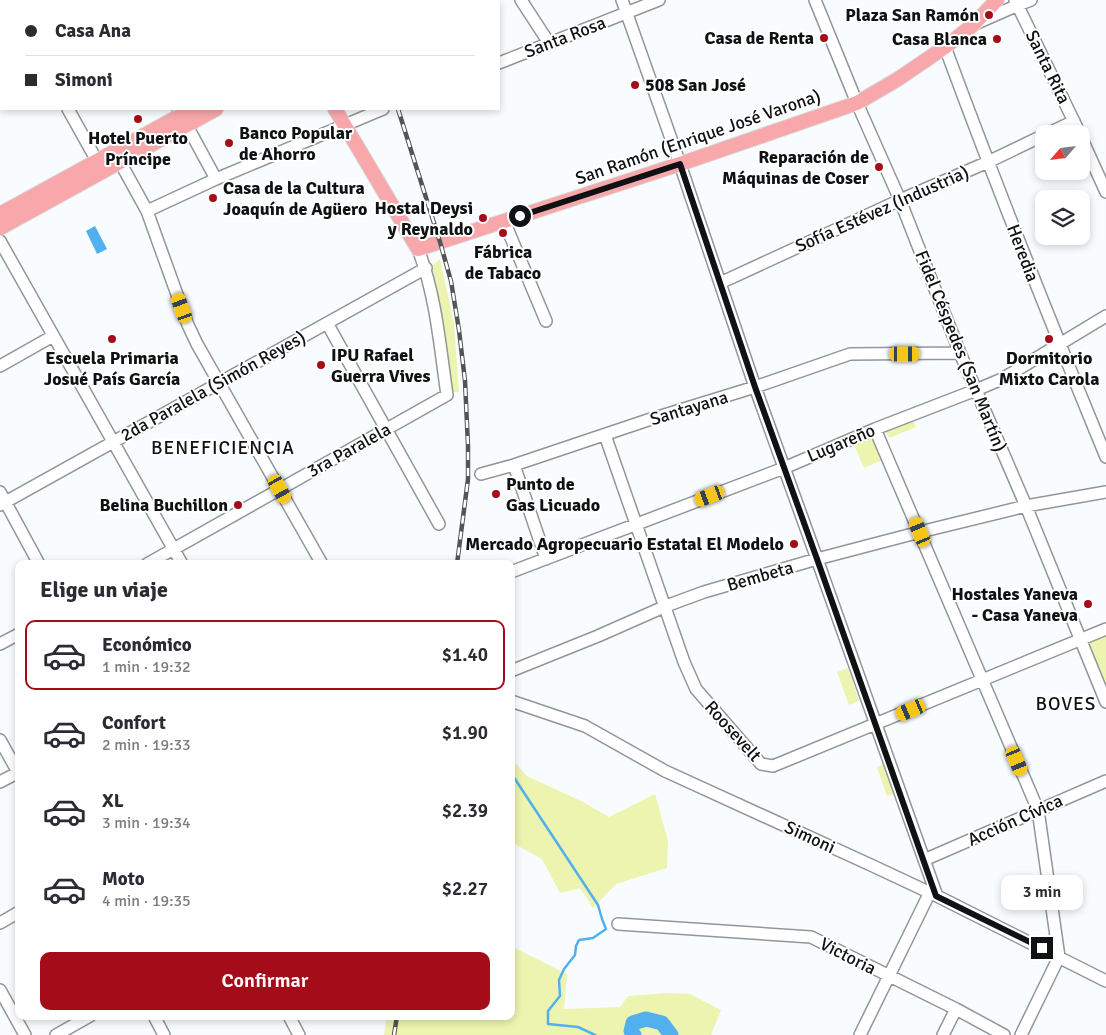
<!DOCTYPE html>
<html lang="es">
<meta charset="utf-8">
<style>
:root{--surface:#fff;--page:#f2f2f3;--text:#2b2b33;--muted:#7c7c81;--line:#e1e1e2;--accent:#a50c19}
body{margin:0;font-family:Signika,sans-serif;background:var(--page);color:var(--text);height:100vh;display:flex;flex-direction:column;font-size:19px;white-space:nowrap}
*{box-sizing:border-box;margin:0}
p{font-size:16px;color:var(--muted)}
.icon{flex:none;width:28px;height:28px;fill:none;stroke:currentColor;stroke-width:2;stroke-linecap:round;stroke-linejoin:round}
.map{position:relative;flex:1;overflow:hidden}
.side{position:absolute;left:15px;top:560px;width:500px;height:460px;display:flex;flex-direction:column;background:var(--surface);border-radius:10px;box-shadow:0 2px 8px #0003}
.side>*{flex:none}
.hud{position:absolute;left:0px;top:0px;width:500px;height:110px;box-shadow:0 2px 8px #0003;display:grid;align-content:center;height:110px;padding:0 25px;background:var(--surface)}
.needle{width:32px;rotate:242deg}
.tools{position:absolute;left:1035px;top:125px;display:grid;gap:10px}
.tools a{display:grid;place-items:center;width:55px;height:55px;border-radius:10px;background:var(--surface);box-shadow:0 2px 8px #0003;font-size:25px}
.end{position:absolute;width:22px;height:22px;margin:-11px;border:6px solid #0f1112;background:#fff;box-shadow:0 0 0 2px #fff}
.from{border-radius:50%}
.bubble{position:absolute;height:35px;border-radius:10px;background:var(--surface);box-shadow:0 2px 8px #0003;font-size:16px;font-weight:600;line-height:35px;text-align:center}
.car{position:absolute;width:15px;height:30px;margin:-15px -8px;border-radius:6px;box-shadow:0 0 4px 1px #0007;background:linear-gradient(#f5c518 24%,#345 0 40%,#f5c518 0 76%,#345 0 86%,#f5c518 0)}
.hud b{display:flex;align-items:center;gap:18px;height:48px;font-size:19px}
.hud b+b{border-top:1px solid var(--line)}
.hud i{width:12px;height:12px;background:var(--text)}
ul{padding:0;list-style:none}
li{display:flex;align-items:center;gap:15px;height:70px;margin:0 10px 8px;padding:0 15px;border:2px solid transparent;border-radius:10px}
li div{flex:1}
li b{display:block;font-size:19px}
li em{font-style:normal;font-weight:600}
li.active{border-color:var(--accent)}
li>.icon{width:45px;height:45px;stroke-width:1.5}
h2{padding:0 25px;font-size:22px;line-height:60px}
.primary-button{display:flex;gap:10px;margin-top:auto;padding:10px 25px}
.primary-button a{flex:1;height:58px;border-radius:10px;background:var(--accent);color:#fff;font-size:20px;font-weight:600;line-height:58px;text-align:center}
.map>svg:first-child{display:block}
</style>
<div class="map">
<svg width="1106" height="1035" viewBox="0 0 1106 1035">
<rect width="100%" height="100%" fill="#f9fcfe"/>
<path fill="#ecf4b0" d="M440,259L454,324L459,392H452L445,333L432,266Z
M913,421L916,427L889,438L886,431Z
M873,437L883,460L864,468L854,445Z
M1106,634V690L1086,643Z
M848,668L859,701L849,705L837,672Z
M511,758L527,776L583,802L609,817L655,794L668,841L667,868L616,884L593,908L580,888L560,893L542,859L511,842Z
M884,764L894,794L887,796L877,767Z
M511,946L567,974L564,1009L620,1007L628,996L668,993L690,994L721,1010L736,981L763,978L808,990L763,978L736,981L721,1010L711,1035H384L387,1016H511Z"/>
<path fill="#53b0ef" d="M95,226L107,249L97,254L86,231Z"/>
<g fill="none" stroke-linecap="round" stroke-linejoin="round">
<path stroke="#53b0ef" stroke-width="2.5" d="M511,773L598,905L602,919L606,929L593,938L579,940L576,946L575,955L564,969L559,980L560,996L548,1011V1024L578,1027L595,1035"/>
<path stroke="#53b0ef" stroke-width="15" d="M634,1035L631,1031L633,1023L646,1019L662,1023L671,1035"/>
<g stroke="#92969a" stroke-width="14">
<path id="minor" d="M8,0V1
M118,0L119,1
M521,0L549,43
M622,0L680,164L755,387L817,559L937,896
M815,0L857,103L900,200L960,353L1026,506L1106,702
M1015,0L1080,134
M378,1L380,0
M977,23L1018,5L1031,0
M945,47C996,185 1050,321 1106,457
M499,63L659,0
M0,78L1,77
M68,109L101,168
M178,109L216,179
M1047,134L1074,121
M1081,137L1106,192
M120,162L147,211L188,325L197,344L322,564
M147,211L216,179L383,109
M504,221L546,321
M0,241L182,564
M720,283L900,200L988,162L1044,135
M327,323L439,524
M0,366L53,336
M875,429L1038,810L1059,957L1021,1035
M605,435L684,662L696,689L761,764L773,766L1106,629
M514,465L546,559
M481,474L514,465L648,420L755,387L850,354L960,353
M0,492L39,564
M0,505L426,268
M147,564L447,395C440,347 436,295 418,249
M511,572L784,468L875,429L976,390L1002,379L1106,316
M0,644L19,634
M511,671L598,636L666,606L704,592L817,559L920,532L1026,506L1106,492
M511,701L585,726L665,771L873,866L937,896L1106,981
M0,740L19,774
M0,782L19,772
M924,860L1106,781
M0,923L19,912
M618,924L811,937L956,1009L1004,1035
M0,990L25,1035
M154,1016L164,1035
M289,1016L299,1035
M56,1035L90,1016
M860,1035L933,886
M943,1035L956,1009"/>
</g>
<g stroke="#d9d9d9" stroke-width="16">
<path id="major" d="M270,0V1
M335,109L418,249L680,164L857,103L898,79L945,47L973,25L997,0
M0,214L192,109
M0,228L216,109"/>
</g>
<use href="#minor" stroke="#fff" stroke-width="11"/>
<use href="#major" stroke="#f8a7aa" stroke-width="14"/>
<g stroke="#525455" stroke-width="4.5">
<path id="rail" d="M363,0V1
M398,109L440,242L451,281L459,330L465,381L468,446V479L457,564
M394,1035L397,1016"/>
</g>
<use href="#rail" stroke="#fff" stroke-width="2.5" stroke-dasharray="8" stroke-linecap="butt"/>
</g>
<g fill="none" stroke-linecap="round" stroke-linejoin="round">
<path stroke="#0f1112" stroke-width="6" d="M520,216L680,164L755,387L817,559L936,896L1042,948"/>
</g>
<g fill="#a50c19" stroke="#fff" stroke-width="2">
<circle cx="989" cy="15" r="5"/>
<circle cx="824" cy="38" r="5"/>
<circle cx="997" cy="39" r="5"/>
<circle cx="635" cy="85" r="5"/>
<circle cx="138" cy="119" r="5"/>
<circle cx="229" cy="143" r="5"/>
<circle cx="879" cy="167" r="5"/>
<circle cx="213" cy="198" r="5"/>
<circle cx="483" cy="218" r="5"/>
<circle cx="503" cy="233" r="5"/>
<circle cx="112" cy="339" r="5"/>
<circle cx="1049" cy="339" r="5"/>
<circle cx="321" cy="365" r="5"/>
<circle cx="496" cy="494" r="5"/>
<circle cx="238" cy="505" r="5"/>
<circle cx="794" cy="544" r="5"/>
<circle cx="1088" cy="604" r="5"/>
</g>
<g text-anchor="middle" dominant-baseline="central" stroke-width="4" stroke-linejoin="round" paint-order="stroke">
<g font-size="18" font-weight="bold" fill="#0f1112" stroke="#fff" text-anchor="end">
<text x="979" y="15">Plaza San Ramón</text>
<text x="814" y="38">Casa de Renta</text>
<text x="987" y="39">Casa Blanca</text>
<text x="645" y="85" text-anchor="start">508 San José</text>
<text x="239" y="133" text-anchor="start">Banco Popular<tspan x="239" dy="21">de Ahorro</tspan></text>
<text x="138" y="138" text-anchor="middle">Hotel Puerto<tspan x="138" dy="21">Príncipe</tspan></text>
<text x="869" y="157">Reparación de<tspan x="869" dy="21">Máquinas de Coser</tspan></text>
<text x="223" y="188" text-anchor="start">Casa de la Cultura<tspan x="223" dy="21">Joaquín de Agüero</tspan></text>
<text x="473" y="208">Hostal Deysi<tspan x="473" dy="21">y Reynaldo</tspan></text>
<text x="503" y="252" text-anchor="middle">Fábrica<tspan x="503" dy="21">de Tabaco</tspan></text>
<text x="331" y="355" text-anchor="start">IPU Rafael<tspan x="331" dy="21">Guerra Vives</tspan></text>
<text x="112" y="358" text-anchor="middle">Escuela Primaria<tspan x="112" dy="21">Josué País García</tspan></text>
<text x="1049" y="358" text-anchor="middle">Dormitorio<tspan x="1049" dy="21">Mixto Carola</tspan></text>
<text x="506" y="484" text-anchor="start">Punto de<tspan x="506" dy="21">Gas Licuado</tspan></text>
<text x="228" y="505">Belina Buchillon</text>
<text x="784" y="544">Mercado Agropecuario Estatal El Modelo</text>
<text x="1078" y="594">Hostales Yaneva<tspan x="1078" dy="21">- Casa Yaneva</tspan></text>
</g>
<g font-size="18" fill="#0f1112" stroke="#fff">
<text transform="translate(565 37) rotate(-21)">Santa Rosa</text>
<text transform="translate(1048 67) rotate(64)">Santa Rita</text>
<text transform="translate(698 137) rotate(-19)">San Ramón (Enrique José Varona)</text>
<text transform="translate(882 209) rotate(-24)">Sofía Estévez (Industria)</text>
<text transform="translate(1023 253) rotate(69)">Heredia</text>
<text transform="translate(961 351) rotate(68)">Fidel Céspedes (San Martín)</text>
<text transform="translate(213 386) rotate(-29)">2da Paralela (Simón Reyes)</text>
<text transform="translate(689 408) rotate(-17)">Santayana</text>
<text transform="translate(841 443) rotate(-23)">Lugareño</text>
<text transform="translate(349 450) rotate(-29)">3ra Paralela</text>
<text transform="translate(760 576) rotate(-16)">Bembeta</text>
<text transform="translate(733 731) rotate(48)">Roosevelt</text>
<text transform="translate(1015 820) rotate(-24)">Acción Cívica</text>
<text transform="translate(810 837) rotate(25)">Simoni</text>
<text transform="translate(848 956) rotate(27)">Victoria</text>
</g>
<g font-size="19" letter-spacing="1" fill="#0f1112" stroke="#fff">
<text x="223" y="448">BENEFICIENCIA</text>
<text x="1066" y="704">BOVES</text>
</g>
</g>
</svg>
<div class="tools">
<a><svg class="needle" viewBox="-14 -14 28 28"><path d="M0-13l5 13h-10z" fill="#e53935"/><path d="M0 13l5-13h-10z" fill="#7c7c81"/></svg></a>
<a><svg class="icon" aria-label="layers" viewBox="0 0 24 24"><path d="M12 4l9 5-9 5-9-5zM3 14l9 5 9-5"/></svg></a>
</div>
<i class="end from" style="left:520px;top:216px"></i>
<i class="end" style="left:1042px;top:948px"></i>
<div class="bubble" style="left:1001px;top:875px;width:82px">3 min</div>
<i class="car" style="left:182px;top:308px;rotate:340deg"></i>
<i class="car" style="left:905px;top:354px;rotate:90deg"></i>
<i class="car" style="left:280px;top:489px;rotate:151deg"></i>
<i class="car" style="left:710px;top:496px;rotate:249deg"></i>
<i class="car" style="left:920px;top:532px;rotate:337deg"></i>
<i class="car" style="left:911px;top:710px;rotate:247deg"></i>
<i class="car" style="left:1017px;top:761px;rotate:157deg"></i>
<div class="hud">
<b><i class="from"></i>Casa Ana</b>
<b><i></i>Simoni</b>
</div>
<section class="side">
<h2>Elige un viaje</h2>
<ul>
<li class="active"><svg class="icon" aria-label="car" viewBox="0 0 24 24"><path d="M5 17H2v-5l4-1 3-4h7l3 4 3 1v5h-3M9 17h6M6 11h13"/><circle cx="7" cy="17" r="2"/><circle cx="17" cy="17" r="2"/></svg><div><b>Económico</b><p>1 min · 19:32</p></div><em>$1.40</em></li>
<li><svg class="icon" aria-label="car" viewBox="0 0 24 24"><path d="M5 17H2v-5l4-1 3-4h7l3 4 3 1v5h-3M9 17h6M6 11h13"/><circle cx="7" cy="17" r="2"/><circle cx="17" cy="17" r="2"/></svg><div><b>Confort</b><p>2 min · 19:33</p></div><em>$1.90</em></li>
<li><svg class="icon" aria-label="car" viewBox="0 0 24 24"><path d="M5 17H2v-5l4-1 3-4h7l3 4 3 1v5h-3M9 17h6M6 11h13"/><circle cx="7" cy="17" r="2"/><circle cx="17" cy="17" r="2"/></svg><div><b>XL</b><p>3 min · 19:34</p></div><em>$2.39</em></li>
<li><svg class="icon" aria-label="car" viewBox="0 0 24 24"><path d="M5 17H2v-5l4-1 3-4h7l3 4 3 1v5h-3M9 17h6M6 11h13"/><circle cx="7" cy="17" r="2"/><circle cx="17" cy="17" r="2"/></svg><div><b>Moto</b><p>4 min · 19:35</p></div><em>$2.27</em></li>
</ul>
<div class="primary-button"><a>Confirmar</a></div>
</section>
</div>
